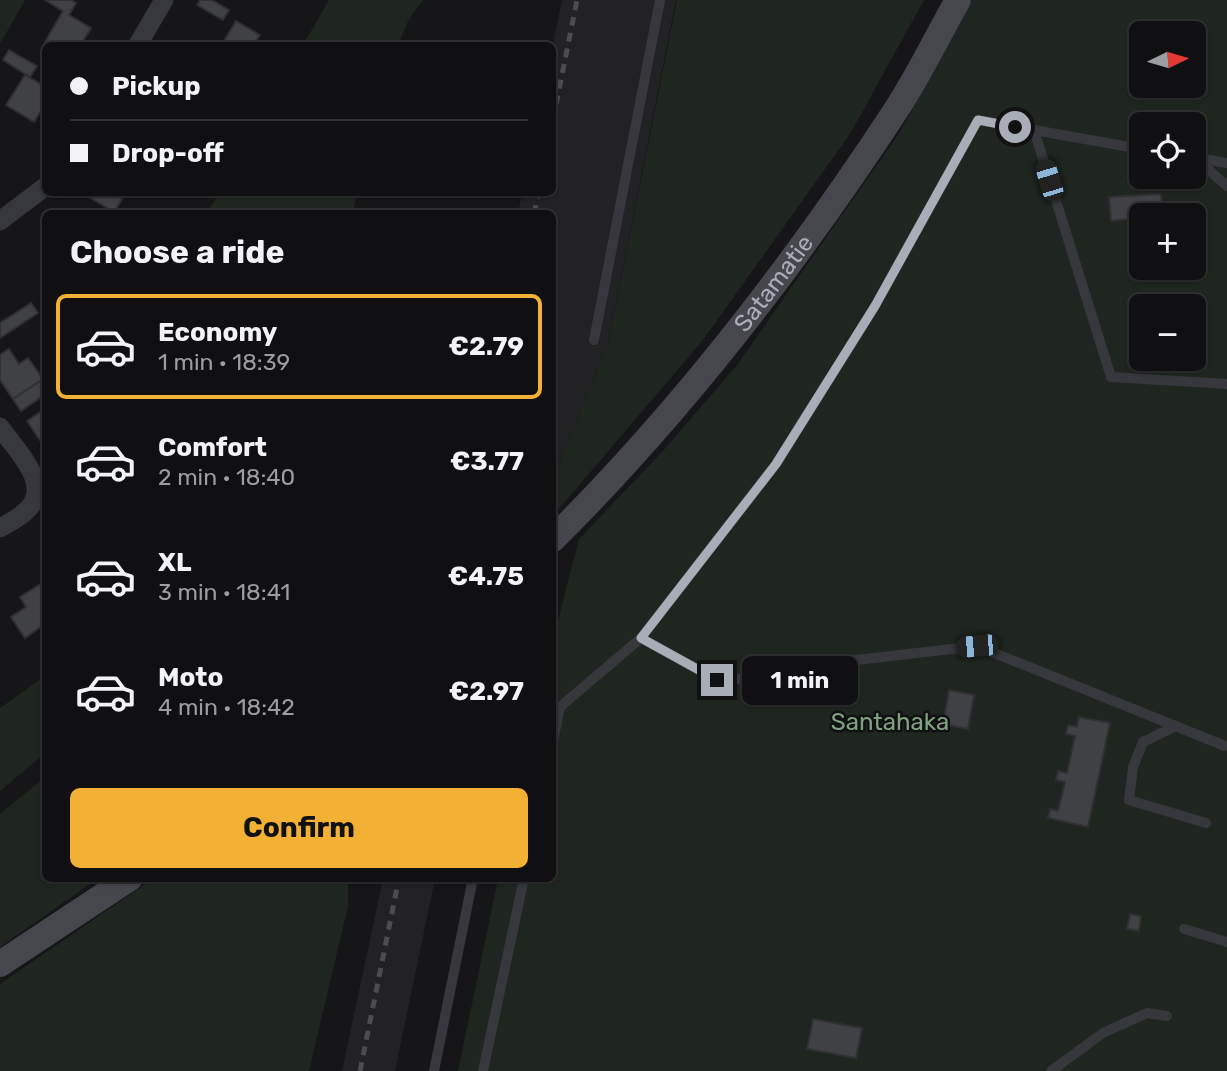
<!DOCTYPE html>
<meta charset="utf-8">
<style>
:root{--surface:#101012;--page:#1e1e20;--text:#f1f3f6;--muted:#9c9d9f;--line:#303032;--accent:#f2b134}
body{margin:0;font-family:Rubik,sans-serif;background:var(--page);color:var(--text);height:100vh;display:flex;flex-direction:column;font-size:26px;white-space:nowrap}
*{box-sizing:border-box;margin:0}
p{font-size:23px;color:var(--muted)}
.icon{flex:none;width:38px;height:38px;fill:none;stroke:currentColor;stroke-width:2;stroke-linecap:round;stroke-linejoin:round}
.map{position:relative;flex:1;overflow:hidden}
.details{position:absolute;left:42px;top:210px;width:514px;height:672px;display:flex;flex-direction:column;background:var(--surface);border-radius:10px;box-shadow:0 2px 5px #0004,0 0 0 2px var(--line)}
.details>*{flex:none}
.guide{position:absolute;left:42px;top:42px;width:514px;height:154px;border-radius:10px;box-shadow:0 2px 5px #0004,0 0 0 2px var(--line);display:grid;align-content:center;height:154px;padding:0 28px;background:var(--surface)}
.needle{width:46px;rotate:85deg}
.controls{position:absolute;left:1129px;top:21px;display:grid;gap:14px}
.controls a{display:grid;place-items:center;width:77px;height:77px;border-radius:10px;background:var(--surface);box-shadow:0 2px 5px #0004,0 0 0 2px var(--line);font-size:35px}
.end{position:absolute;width:32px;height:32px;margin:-16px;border:9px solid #a8adb8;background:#111;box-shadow:0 0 0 4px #111}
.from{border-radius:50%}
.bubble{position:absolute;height:49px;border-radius:10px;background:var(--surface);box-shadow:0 2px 5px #0004,0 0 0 2px var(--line);font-size:23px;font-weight:700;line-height:49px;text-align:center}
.car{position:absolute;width:21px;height:42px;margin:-21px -10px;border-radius:9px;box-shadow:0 0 5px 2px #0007;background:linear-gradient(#222 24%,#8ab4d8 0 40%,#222 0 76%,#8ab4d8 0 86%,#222 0)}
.guide b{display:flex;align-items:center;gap:24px;height:66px;font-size:26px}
.guide b+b{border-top:2px solid var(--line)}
.guide i{width:18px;height:18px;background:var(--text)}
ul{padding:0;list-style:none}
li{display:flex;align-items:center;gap:21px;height:105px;margin:0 14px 10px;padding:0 14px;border:4px solid transparent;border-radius:10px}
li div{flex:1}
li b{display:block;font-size:26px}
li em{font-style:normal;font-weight:700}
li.on{border-color:var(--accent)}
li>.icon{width:63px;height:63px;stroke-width:1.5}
h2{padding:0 28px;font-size:32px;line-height:84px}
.action{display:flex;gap:14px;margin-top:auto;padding:14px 28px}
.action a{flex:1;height:80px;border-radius:10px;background:var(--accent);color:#111;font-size:28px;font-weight:700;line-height:80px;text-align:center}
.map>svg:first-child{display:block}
</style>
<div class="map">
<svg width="1227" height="1071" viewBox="0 0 1227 1071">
<rect width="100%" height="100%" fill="#161618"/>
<path fill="#222225" d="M562,0H676L608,343L553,478V214H518L522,193L553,192V45Z
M383,879H435L395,1071H342Z"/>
<path fill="#1e261f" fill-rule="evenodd" d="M0,0H25L0,44Z
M329,0H423L409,19L398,45H303Z
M677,0H924L850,134L703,340L558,510L553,496V478L608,343Z
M972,0H1227V1071H458L498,879L553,878V640L579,539L662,452L737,365L900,132ZM1141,33H1194V86H1141ZM1141,124H1194V177H1141ZM1141,215H1194V268H1141ZM1141,306H1194V359H1141Z
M219,193V192L357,193L353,213H207Z
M45,676V753L0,791V708Z
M45,777L46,878L97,879L0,947V814Z
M154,878L348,879V906L309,1071H0V984Z"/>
<path fill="#404145" stroke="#303034" stroke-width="2" d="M45,0H71L76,3L69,15L91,28L80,46H51L45,42L63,11Z
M200,0H212L229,10L223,20L197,5Z
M236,21L260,35L253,46H221Z
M9,50L37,66L30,77L3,60Z
M25,75L46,87V103L34,122L6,105Z
M111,192L122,199L114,212L82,193Z
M1161,194L1163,215L1111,221L1109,197Z
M31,303L38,313L0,338V323Z
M9,349L19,364L28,358L43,379L13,399L0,380V355Z
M46,377V394L21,411L13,399Z
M46,408V449L27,421Z
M42,583L46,588V623L25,638L11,617L26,607L20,597Z
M949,690L974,695L968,729L943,724Z
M1079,717L1110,723L1088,827L1048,818L1050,809L1058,811L1065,782L1056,780L1058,771L1067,773L1075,736L1066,734L1068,725L1077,727Z
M1130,914L1141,916L1139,931L1127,929Z
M813,1019L862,1028L856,1058L807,1049Z"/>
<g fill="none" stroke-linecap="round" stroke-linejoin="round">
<path stroke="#37383d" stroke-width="10" d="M1034,130L1141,149
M1194,157L1227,186
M1198,158L1227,163
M594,340L660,0
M641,638L717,680L775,677L848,661L977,646L1225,746
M1176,726L1143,742L1133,767L1129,800L1206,823
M553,741L560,707L641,638L776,464L875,306L978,120L1034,130L1111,377L1227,384
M1184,929L1227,942
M434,1071L473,878
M483,1071L524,878
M1051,1071L1103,1033L1147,1013L1167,1016"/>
<path stroke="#37383d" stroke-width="19" d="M137,46L164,0
M0,221L46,186
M0,427C15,449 53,484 28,509C21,517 9,523 0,528"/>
<g stroke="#45474d" stroke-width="26">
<path id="s1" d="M553,539C683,410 798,260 898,107C920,73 938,35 958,0"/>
<path d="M0,964L130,878"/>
</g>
<path stroke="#4a4c52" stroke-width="5" stroke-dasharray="9 7" stroke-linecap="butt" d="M553,120L577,0
M534,214L539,192
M360,1071L399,878"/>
</g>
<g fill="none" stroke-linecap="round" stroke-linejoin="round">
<path stroke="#a8adb8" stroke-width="9" d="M717,680L641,638L776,464L875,306L978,120L1015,127"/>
</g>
<g text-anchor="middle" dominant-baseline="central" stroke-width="5" stroke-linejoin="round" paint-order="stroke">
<g font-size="24" fill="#a8adb8" stroke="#111113">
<text stroke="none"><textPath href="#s1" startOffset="338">Satamatie</textPath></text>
</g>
<g font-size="24" fill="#7fa381" stroke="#111113">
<text x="890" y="722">Santahaka</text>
</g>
</g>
</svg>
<div class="controls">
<a><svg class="needle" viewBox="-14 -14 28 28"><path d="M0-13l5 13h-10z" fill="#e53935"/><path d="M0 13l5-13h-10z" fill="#9c9d9f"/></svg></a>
<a><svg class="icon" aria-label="locate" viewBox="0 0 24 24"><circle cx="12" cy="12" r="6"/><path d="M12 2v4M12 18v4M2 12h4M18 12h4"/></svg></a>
<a>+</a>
<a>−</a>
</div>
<i class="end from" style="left:1015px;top:127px"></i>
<i class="end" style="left:717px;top:680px"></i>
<div class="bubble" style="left:742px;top:656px;width:116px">1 min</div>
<i class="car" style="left:1049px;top:180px;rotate:343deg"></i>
<i class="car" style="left:977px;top:646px;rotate:265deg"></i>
<div class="guide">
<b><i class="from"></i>Pickup</b>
<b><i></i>Drop-off</b>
</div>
<section class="details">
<h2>Choose a ride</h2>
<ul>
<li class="on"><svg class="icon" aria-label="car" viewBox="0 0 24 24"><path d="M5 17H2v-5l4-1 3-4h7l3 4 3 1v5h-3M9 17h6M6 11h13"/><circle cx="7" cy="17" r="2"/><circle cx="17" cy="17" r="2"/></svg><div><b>Economy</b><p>1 min · 18:39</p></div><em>€2.79</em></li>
<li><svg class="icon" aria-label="car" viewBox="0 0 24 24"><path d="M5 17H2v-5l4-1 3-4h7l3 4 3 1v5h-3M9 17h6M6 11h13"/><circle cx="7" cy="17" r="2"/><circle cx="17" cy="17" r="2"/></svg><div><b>Comfort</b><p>2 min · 18:40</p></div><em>€3.77</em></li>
<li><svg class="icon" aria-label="car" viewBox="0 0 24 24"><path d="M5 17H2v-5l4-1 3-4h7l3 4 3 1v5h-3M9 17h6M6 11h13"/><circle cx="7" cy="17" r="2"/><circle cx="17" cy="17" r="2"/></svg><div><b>XL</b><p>3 min · 18:41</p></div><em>€4.75</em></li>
<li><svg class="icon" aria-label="car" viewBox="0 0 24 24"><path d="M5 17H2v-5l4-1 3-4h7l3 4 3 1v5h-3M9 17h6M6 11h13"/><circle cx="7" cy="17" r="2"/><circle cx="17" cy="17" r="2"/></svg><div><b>Moto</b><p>4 min · 18:42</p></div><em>€2.97</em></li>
</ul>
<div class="action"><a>Confirm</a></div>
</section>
</div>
